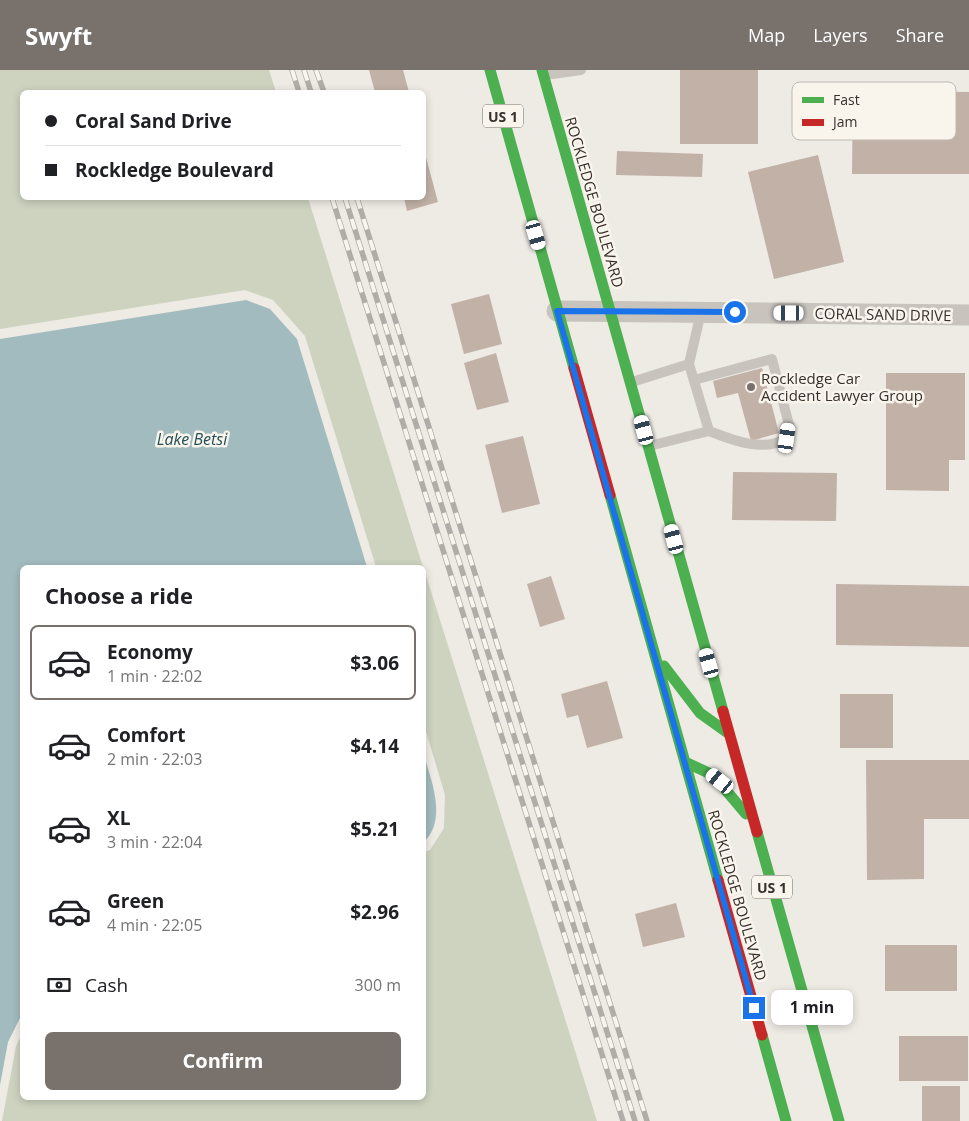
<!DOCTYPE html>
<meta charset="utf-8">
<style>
:root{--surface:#fff;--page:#f2f2f2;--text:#202124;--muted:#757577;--line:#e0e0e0;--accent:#78716c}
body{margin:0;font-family:"Open Sans",sans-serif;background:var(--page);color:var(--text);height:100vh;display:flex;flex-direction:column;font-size:19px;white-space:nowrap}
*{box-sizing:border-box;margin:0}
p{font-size:16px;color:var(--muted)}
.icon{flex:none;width:28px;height:28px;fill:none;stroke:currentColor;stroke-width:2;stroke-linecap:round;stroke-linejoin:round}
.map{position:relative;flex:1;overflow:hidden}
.sheet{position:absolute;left:20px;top:495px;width:406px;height:535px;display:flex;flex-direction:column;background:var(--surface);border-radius:8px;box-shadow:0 2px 8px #0003}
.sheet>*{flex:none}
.top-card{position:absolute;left:20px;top:20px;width:406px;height:110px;border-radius:8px;box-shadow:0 2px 8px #0003;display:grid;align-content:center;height:110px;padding:0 25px;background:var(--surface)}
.end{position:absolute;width:22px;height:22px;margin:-11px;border:6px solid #1a73e8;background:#fff;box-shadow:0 0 0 2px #fff}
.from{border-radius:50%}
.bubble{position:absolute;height:35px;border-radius:8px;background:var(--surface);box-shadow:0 2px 8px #0003;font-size:16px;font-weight:700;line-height:35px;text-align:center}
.car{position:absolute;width:15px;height:30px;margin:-15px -8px;border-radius:6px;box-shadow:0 0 4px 1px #0007;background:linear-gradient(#fff 24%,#345 0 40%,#fff 0 76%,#345 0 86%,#fff 0)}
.top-card b{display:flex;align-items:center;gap:18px;height:48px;font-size:19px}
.top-card b+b{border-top:1px solid var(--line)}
.top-card i{width:12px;height:12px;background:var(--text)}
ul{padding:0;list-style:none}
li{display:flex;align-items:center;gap:15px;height:75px;margin:0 10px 8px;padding:0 15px;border:2px solid transparent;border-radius:8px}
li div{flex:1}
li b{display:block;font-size:19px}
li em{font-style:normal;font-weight:700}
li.on{border-color:var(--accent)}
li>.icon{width:45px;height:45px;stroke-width:1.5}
h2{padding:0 25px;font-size:22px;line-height:60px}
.pay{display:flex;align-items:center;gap:12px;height:55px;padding:0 25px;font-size:19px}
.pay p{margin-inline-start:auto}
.action{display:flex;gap:10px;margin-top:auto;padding:10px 25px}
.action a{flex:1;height:58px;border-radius:8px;background:var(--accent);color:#fff;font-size:20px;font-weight:700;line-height:58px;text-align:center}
header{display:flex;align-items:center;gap:30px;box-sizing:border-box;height:70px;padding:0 25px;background:var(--accent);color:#fff}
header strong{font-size:24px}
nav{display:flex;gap:28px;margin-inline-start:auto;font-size:18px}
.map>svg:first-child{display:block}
</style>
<header>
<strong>Swyft</strong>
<nav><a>Map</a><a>Layers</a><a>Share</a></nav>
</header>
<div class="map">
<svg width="969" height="1051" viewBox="0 0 969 1051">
<rect width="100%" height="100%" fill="#eeeae4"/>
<path fill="#cdd3bf" d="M0,0H269L276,22H22V128H308L423,497H376L305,266L273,230L245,220L0,259Z
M424,499L597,1051H2L16,976L22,964V1028H424V782L430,780L444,758L445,725L424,655Z"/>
<path fill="#a2bbbe" d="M246,230L270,239L297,269L367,497L22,498V944L8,972L0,1015V269Z
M424,685C432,713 447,749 424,772Z"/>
<path fill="#c1b1a7" d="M369,0H403L409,22H375Z
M680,0H758V74H680Z
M853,21L969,22V104H852Z
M424,80L438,132L407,141L404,128H424Z
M617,81L703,84L702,107L616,105Z
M818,85L844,192L774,209L748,102Z
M489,224L502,274L464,284L451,234Z
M496,283L509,332L477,340L464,293Z
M762,298L779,363L751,371L738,323L717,328L713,311Z
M886,303H965V390H949V421L886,420Z
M523,366L540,434L502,443L485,375Z
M733,402L837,403L836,451L732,450Z
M551,506L565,549L540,557L527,514Z
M836,514L969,516V577L836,575Z
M607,611L623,668L587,678L578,645L567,648L561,624Z
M840,624H893V678H840Z
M866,690H969V749H924V809L867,810Z
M676,833L685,867L643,877L635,844Z
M885,875H957V921H885Z
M899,966H968V1011H899Z
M922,1016H960V1051H922Z"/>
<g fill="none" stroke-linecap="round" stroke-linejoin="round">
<path stroke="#c8c3bd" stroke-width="10" d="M545,5L581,0
M689,294L701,242
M694,310L772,289L789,355L787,368C764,383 732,370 709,361
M632,312L689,294L709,361L649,376"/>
<path stroke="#c8c3bd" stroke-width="21" d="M557,241L969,245"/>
<path stroke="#4caf50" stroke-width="11" d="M490,0L574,298
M542,0L723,641
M610,425L718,810
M664,596L700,643L728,663
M685,692L713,705L746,744
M757,762L839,1051
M762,965L786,1051"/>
<path stroke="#c62828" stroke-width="11" d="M574,298L610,425
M723,641L757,762
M718,810L762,965"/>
<g stroke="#b0aca7" stroke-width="5.5">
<path id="rail" d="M292,0L299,22
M304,0L311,22
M316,0L324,22
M332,128L623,1051
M345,128L635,1051
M357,128L647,1051"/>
</g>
<use href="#rail" stroke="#f9f5ed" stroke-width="4" stroke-dasharray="11" stroke-linecap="butt"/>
</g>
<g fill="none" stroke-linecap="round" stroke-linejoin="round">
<path stroke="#1a73e8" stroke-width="6" d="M735,242L557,241L754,938"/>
</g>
<circle fill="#78716c" stroke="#f9f5ed" stroke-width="2" cx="751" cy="317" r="5"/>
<g text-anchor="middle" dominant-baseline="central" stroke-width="5" stroke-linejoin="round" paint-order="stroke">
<g fill="#f9f5ed" stroke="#726b65" stroke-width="1">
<rect x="483" y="34.5" width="40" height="23" rx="4"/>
<rect x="752" y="805.5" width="40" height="23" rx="4"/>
</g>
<g font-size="14" font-weight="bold" fill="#38302b">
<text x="503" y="46">US 1</text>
<text x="772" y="817">US 1</text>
</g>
<g font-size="15" fill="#38302b" stroke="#f9f5ed">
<text transform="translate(595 132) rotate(74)">ROCKLEDGE BOULEVARD</text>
<text transform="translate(883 244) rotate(1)">CORAL SAND DRIVE</text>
<text transform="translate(738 825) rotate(74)">ROCKLEDGE BOULEVARD</text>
</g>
<g font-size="15" fill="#38302b" stroke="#f9f5ed" text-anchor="start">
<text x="761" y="308">Rockledge Car<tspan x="761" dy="17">Accident Lawyer Group</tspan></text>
</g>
<g font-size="16" font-style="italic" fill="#234f58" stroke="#f9f5ed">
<text x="192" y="369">Lake Betsi</text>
</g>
</g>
<rect x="792" y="12" width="164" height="58" rx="8" fill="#f9f5ed" stroke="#bfbab3" stroke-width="1"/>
<rect x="802" y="27" width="22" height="6" fill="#4caf50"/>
<rect x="802" y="49" width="22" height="7" fill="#c62828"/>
<g font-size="14" fill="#38302b">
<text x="833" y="35">Fast</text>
<text x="833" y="57">Jam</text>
</g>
</svg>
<i class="end from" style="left:735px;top:242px"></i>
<i class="end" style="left:754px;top:938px"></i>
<div class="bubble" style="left:771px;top:920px;width:82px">1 min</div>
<i class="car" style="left:536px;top:165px;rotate:164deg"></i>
<i class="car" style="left:789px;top:243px;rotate:270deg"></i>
<i class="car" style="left:644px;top:360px;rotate:345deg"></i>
<i class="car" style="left:787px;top:368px;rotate:8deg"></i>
<i class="car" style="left:674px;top:469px;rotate:345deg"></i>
<i class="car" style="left:709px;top:593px;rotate:344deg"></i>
<i class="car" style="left:720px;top:711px;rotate:309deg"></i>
<div class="top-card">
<b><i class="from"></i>Coral Sand Drive</b>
<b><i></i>Rockledge Boulevard</b>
</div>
<section class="sheet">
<h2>Choose a ride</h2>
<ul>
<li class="on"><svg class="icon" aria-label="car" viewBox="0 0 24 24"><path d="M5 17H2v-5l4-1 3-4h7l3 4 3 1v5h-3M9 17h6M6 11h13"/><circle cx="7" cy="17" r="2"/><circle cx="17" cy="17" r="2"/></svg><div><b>Economy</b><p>1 min · 22:02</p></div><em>$3.06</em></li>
<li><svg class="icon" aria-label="car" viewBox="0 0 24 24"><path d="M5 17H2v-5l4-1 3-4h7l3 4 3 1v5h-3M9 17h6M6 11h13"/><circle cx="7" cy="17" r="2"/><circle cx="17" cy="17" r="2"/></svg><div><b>Comfort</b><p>2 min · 22:03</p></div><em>$4.14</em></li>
<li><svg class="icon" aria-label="car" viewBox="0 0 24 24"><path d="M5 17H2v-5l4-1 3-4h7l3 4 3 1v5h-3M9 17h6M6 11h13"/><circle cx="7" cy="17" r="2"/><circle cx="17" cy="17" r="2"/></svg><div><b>XL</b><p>3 min · 22:04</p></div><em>$5.21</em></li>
<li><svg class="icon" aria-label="car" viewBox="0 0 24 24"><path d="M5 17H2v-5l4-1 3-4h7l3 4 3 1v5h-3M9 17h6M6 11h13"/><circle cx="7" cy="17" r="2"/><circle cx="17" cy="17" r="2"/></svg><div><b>Green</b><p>4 min · 22:05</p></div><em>$2.96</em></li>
</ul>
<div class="pay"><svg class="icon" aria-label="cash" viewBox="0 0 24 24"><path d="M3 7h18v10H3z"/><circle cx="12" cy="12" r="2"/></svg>Cash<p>300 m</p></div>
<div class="action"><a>Confirm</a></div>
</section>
</div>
